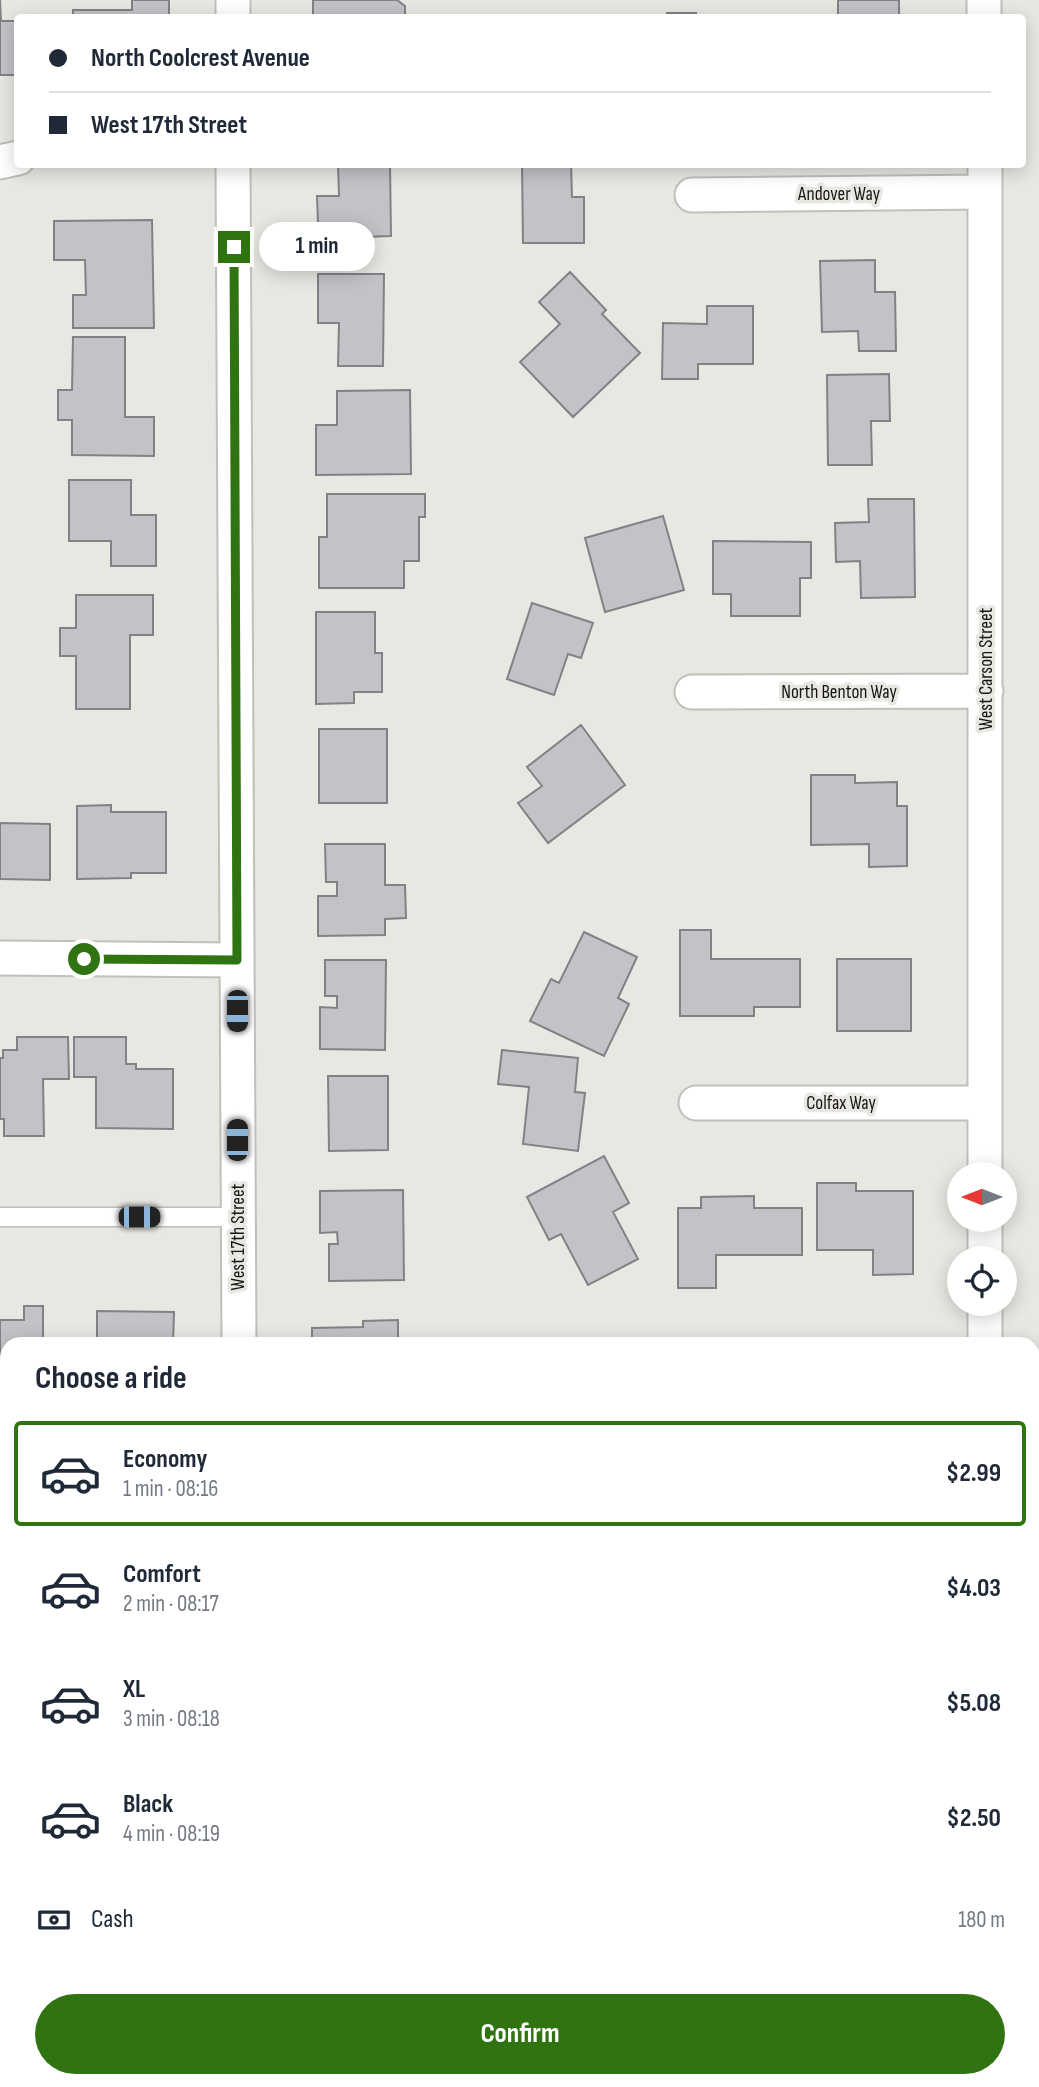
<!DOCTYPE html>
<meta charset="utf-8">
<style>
:root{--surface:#fff;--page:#f6f6f7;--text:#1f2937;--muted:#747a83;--line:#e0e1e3;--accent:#307311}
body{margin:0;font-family:"Sofia Sans Condensed",sans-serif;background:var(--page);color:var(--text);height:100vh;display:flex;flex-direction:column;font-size:26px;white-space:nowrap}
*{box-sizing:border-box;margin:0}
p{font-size:23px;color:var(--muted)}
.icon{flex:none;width:38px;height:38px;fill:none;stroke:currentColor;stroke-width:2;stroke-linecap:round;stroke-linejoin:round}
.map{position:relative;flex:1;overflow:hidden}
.side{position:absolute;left:0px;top:1337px;width:1040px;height:751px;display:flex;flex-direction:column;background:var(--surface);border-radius:21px 21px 0 0;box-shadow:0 4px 18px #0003}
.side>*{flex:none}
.top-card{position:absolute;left:14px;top:14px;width:1012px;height:154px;border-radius:7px;box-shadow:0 4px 18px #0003;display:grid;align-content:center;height:154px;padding:0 35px;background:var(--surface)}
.needle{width:46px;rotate:270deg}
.tools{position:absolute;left:947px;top:1162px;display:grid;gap:14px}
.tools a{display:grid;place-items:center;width:70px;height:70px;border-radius:50%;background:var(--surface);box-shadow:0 4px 18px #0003;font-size:35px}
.end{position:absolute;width:32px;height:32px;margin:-16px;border:9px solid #307311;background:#fff;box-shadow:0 0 0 4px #fff}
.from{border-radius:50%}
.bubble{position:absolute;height:49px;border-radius:24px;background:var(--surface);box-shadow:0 4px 18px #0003;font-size:23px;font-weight:700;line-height:49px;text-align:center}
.car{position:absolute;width:21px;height:42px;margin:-21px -10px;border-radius:9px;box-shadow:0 0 5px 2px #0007;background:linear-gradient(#222 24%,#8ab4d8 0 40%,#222 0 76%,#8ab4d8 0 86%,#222 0)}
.top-card b{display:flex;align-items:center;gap:24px;height:66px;font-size:26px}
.top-card b+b{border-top:2px solid var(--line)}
.top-card i{width:18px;height:18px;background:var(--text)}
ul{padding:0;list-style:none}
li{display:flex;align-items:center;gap:21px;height:105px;margin:0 14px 10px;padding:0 21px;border:4px solid transparent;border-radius:7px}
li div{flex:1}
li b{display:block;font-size:26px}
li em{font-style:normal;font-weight:700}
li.on{border-color:var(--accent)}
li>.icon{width:63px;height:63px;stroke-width:1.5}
h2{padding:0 35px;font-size:32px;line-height:84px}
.pay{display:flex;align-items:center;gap:18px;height:77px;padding:0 35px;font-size:26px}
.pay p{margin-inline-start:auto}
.action{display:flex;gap:14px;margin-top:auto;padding:14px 35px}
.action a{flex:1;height:80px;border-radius:42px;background:var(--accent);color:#fff;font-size:28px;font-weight:700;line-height:80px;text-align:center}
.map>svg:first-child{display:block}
</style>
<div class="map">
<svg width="1039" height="2087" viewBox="0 0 1039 2087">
<rect width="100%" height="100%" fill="#e9e7e2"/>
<path fill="#c2c2c7" stroke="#828286" stroke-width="2" d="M0,0L1,21H18V75H0Z
M132,0H169V18H73V10H132Z
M313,0H397L405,6V18H313Z
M838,0H899V18H838Z
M667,13H696V18H667Z
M338,164H390L391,236L362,237L363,250L319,251L317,196H339Z
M522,164H571L572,197H584V243H523Z
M152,220L154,328H73V295H86L85,260H54V221Z
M875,260V292H895L896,351H859L858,331L822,332L820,261Z
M570,272L606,310L602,314L640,353L573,417L520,362L560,324L539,302Z
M318,274H384L383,366H338L339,323H318Z
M707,306H753V364H698V379H662L663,323L707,324Z
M73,337H125V417H154V456L72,455V420H58V390H72Z
M889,374L890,421H871L872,465H828L827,375Z
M410,390L411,474L316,475V425H337V391Z
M69,480H131V515H156V566H111V541H69Z
M327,494H425V517H419V561H404V588H319V537H327Z
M868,499H914L915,597L861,598L860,561L836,562L835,523L869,522Z
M663,516L684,590L605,612L585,538Z
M713,541L811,542V578H800V616H731V594H713Z
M76,595H153V635H130V709H76V656H60V628H76Z
M532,603L593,623L581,658L568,654L554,695L507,679Z
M316,612H375V653H382V692H354V703L316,704Z
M581,725L625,785L548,843L518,803L542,786L527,767Z
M319,729H387V803H319Z
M811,775H855V783L897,782V806H907V866L869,867V844L811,845Z
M111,805V812H166V873H131V878L77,879V806Z
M0,823L50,824V880L0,879Z
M325,844H385V885H405L406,918L385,919V935L318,936V896H337V882H326Z
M680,930H711V959H800V1007H754V1016H680Z
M584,932L637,957L618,998L629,1004L604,1056L530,1021L551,979L559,983Z
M837,959H911V1031H837Z
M325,960H386L385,1050L320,1049V1007L337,1008V996H325Z
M17,1037H68L69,1079H43L44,1136H4V1119H0V1058H3V1050H17Z
M74,1037H126V1064H136V1069H173V1129L96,1128V1077H74Z
M502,1050L578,1058L575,1092L585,1093L578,1151L523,1144L529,1087L498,1084Z
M328,1076H388V1150L329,1151Z
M604,1156L629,1203L613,1212L638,1259L588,1285L561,1234L549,1240L527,1197Z
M817,1183H856V1191H913V1274L873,1275V1250H817Z
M403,1190L404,1280L329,1281V1244H338L337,1232L320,1233V1191Z
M754,1196V1208H802V1255H716V1288H678V1208H701V1197Z
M24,1306H43V1344H7V1386H0V1320H24Z
M97,1311L174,1312L173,1344H97Z
M398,1320V1344H312V1328L363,1327V1321Z
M1032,1573L1039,1579V1629L1032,1636Z
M0,1574H7V1636H0Z
M1032,1798H1039V1873H1032Z
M0,1834H7V1909H0Z
M1032,2035H1039V2087H1001V2081H1032Z
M0,2063H7V2081H10V2087H0Z
M82,2081H119V2087H83Z
M323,2081H404V2087H323Z
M547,2081H628V2087H547Z
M782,2081H885V2087H782Z"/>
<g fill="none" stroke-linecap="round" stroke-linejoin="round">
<g stroke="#c0bfba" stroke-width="21">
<path id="service" d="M0,1217H238"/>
</g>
<g stroke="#c0bfba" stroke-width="37">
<path id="minor" d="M233,0V18
M984,0V18
M0,162L18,158
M233,164L239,1344
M985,164V1174
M692,195L985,192
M692,692L986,691
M0,958L237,960
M696,1103H985
M985,1220V1258
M985,1304V1344
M0,1475H7
M1032,1957H1039
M0,1982H7
M242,2081V2087
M707,2081V2087"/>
</g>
<use href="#service" stroke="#fff" stroke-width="18"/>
<use href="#minor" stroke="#fff" stroke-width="33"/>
</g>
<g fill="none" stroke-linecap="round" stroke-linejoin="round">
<path stroke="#307311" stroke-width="9" d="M84,959L237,960L234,247"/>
</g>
<g text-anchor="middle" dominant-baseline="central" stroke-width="7" stroke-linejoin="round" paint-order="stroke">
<g font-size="19" fill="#151413" stroke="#e9e7e2">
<text x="839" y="194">Andover Way</text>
<text transform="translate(986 669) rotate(-90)">West Carson Street</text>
<text x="839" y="692">North Benton Way</text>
<text x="841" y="1103">Colfax Way</text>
<text transform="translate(238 1237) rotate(-90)">West 17th Street</text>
</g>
</g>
</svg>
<div class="tools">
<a><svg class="needle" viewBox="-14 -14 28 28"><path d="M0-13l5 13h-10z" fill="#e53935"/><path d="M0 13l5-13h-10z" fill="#747a83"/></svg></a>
<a><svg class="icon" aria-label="locate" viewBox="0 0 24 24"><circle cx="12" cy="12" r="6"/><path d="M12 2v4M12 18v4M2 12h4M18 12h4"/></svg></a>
</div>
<i class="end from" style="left:84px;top:959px"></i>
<i class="end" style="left:234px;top:247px"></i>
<div class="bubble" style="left:259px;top:222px;width:116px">1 min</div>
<i class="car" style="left:237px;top:1011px;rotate:180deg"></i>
<i class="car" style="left:237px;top:1140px;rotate:0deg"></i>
<i class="car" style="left:139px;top:1217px;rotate:90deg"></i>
<div class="top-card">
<b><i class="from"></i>North Coolcrest Avenue</b>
<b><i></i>West 17th Street</b>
</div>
<section class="side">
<h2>Choose a ride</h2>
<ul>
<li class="on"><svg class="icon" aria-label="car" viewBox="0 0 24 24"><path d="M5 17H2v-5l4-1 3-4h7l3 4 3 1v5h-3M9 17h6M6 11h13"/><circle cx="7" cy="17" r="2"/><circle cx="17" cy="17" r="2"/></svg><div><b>Economy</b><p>1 min · 08:16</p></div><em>$2.99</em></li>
<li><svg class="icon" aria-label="car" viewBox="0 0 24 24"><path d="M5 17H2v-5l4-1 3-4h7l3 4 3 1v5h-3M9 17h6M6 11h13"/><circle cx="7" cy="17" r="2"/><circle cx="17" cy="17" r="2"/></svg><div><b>Comfort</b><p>2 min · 08:17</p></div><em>$4.03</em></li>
<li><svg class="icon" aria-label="car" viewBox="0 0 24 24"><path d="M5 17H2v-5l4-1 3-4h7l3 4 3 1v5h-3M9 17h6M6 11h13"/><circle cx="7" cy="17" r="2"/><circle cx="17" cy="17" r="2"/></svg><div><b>XL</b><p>3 min · 08:18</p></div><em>$5.08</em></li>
<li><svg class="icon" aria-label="car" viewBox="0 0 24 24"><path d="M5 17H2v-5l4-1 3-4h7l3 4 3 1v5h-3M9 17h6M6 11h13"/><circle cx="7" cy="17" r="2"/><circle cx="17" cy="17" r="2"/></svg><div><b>Black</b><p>4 min · 08:19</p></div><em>$2.50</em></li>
</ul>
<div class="pay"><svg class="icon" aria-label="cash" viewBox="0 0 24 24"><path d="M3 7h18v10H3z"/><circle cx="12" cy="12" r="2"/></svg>Cash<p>180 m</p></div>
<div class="action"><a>Confirm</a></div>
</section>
</div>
